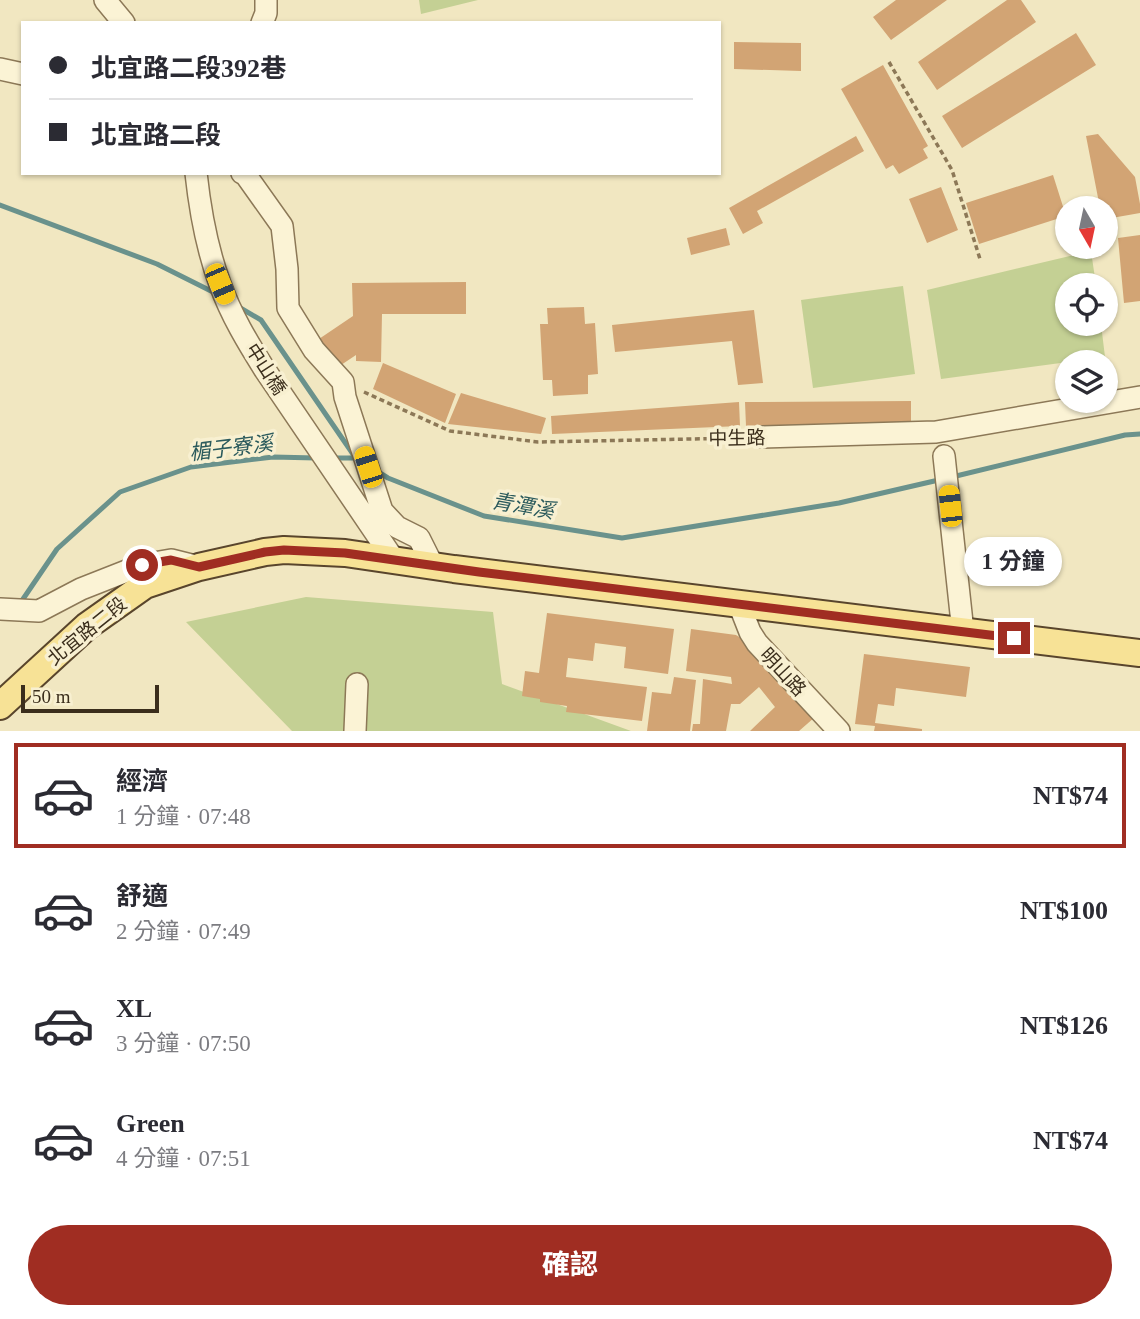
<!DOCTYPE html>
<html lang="zh-TW">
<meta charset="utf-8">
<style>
:root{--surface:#fff;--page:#f2f2f3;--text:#2b2b33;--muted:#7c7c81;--line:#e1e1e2;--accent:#a02d22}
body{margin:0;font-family:"Times New Roman","Noto Sans TC",serif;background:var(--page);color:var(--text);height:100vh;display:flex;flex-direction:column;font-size:26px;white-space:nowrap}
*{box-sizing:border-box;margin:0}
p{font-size:23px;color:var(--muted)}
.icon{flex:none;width:38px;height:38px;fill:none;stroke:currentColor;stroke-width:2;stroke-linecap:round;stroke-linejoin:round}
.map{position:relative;height:731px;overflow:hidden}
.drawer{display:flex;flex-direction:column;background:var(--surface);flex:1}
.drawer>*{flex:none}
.top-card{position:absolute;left:21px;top:21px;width:700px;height:154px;border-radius:0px;box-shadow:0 2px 5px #0004;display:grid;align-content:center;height:154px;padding:0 28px;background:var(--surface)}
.needle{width:46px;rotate:171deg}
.buttons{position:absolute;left:1055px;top:196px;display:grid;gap:14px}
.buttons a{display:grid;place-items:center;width:63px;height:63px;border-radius:50%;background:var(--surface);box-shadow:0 2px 5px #0004;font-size:35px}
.scale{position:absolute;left:21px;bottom:18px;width:138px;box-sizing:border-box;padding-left:7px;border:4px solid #3b2e1c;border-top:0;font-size:19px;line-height:24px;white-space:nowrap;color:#3b2e1c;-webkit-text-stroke:5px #f8f0d1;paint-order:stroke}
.end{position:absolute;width:32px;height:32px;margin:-16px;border:9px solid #a02d22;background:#fff;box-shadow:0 0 0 4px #fff}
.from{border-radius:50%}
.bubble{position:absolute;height:49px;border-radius:24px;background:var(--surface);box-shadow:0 2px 5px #0004;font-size:23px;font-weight:700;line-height:49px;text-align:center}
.car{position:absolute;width:21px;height:42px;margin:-21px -10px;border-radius:9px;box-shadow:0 0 5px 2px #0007;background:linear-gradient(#f5c518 24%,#345 0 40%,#f5c518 0 76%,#345 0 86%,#f5c518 0)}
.top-card b{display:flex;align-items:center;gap:24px;height:66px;font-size:26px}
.top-card b+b{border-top:2px solid var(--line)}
.top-card i{width:18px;height:18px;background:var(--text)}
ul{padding:12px 0 0;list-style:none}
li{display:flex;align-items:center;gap:21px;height:105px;margin:0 14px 10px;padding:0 14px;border:4px solid transparent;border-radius:0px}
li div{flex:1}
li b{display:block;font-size:26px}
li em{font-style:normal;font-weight:700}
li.selected{border-color:var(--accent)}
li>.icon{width:63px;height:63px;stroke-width:1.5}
.primary-button{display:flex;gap:14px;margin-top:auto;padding:14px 28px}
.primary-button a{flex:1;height:80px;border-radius:42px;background:var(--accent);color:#fff;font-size:28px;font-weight:700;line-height:80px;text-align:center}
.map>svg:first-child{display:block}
</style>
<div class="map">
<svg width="1140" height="731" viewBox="0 0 1140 731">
<rect width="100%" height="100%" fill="#f1e7c1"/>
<path fill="#c4d094" d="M419,0H478L421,14Z
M1091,251L1096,285H1068V324H1101L1105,357L941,379L927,290Z
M903,286L915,374L813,388L801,300Z
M306,597L493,612L502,684L631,731H292L186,622Z"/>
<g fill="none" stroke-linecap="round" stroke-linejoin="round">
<path stroke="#6a928c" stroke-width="5" d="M0,205L157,264L217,294
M237,306L261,320L355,457
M333,458H356
M375,470L388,478L484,516L622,538L839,503L943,479
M952,477L1125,435L1140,434
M18,604L21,602L57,549L120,492L191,467L273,457L316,458"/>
</g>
<path fill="#d2a474" d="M896,0H947L891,40L873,17Z
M1007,0H1021L1036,22L937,90L918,62Z
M1076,33L1096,65L962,148L942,116Z
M734,42L801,43V71L734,69Z
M883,65L928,146L923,149L928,158L899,174L893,165L886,169L841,89Z
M1098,134L1135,177L1140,204V213L1106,219V208H1100L1086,136Z
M856,136L864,151L757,211L763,223L743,234L729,208Z
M1053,175L1066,216L979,244L966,203Z
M941,187L958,230L927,243L909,199Z
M726,228L730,245L691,255L687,238Z
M1140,235V301L1124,303L1118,238Z
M466,282V314H382L381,362L356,361V355L338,367L316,341L353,316L352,283Z
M584,307L585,324L595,323L598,374L588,375V394L553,396L552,380H543L540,324H548L547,308Z
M754,310L763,383L738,385L732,341L615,352L612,325Z
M383,363L456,394L445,423L373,389Z
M461,393L546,418L541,434L448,424Z
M911,401V425L746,426L745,402Z
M739,402L740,426L552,434L551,416Z
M547,613L674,629L668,674L624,668L626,647L595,643L593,661L568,658L566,677L647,687L642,721L566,712L567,706L540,702V699L522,696L525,671L539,673Z
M691,629L736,635L744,640L757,660L816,702L823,710L799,731H750L775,707L759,687L740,704H731L726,731H692L693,724H700L703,679L732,684L731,677L686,671Z
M864,654L970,667L966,697L896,688L894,706L878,704L875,723L922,729V731H874L875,726L855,724Z
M674,677L696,680L690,731H647L652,692L671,694Z"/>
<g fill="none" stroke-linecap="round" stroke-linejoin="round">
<g stroke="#8c7857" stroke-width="24">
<path id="minor" d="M105,0L124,23
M262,23L266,13V0
M0,69L23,74
M196,173C200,210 207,249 220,284C231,315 248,343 265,370L394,560
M242,173L245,174L282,226L287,269L288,308L314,350L343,382L345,397L382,511L397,527L419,538L433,566
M762,437L936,432L1140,397
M944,456L963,632
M739,604L750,632L757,643L839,731
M0,609L39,611L81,589L142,565L171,560L199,567
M355,731L357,684"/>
</g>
<g stroke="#59452c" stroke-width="30">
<path id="major" d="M0,706L87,626L145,585L199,567L265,552L284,550L345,553L454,569L1140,653"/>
</g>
<path stroke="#8c7857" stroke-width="3.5" stroke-dasharray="5 3.5" stroke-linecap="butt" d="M889,62L952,170L980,259
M364,392L450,431L538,442L743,438"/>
<use href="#minor" stroke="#fbf3d5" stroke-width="21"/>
<use href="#major" stroke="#f7e296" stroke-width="26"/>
</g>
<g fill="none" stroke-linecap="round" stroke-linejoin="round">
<path stroke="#a02d22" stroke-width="9" d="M142,565L171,560L199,567L265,552L284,550L345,553L479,572L1014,638"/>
</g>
<g text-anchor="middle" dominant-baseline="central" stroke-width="7" stroke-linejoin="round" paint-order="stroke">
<g font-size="19" fill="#3b2e1c" stroke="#f8f0d1">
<text transform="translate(266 369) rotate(57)">中山橋</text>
<text transform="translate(737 438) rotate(-1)">中生路</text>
<text transform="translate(87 631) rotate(-39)">北宜路二段</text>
<text transform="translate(783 672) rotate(47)">明山路</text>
</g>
<g font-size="21" font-style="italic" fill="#2b5a5c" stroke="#f8f0d1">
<text transform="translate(231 448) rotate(-7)">楣子寮溪</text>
<text transform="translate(523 506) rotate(10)">青潭溪</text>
</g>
</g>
</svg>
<div class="buttons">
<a><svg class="needle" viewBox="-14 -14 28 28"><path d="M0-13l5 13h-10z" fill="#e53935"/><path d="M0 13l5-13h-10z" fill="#7c7c81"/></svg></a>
<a><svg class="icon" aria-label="locate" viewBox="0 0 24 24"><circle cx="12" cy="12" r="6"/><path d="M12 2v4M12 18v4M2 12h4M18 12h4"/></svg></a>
<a><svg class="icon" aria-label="layers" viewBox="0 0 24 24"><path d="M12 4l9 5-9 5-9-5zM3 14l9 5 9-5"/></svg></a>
</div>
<div class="scale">50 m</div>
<i class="end from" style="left:142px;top:565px"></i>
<i class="end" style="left:1014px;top:638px"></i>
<div class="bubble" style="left:964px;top:537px;width:98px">1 分鐘</div>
<i class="car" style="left:220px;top:284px;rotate:157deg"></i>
<i class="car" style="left:368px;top:467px;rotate:342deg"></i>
<i class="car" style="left:950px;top:506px;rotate:354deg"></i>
<div class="top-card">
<b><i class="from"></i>北宜路二段392巷</b>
<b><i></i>北宜路二段</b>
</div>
</div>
<section class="drawer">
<ul>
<li class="selected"><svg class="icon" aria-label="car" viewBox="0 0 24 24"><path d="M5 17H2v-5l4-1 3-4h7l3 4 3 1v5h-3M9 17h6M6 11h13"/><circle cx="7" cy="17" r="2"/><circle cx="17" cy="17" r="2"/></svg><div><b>經濟</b><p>1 分鐘 · 07:48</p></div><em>NT$74</em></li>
<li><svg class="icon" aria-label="car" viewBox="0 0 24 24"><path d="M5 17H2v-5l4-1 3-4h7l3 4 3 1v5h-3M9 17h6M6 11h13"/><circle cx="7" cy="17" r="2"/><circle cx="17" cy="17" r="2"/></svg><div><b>舒適</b><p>2 分鐘 · 07:49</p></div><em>NT$100</em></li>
<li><svg class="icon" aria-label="car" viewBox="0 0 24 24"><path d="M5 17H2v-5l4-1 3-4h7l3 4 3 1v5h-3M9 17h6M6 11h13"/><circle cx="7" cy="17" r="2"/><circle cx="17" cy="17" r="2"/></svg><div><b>XL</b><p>3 分鐘 · 07:50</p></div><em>NT$126</em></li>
<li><svg class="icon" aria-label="car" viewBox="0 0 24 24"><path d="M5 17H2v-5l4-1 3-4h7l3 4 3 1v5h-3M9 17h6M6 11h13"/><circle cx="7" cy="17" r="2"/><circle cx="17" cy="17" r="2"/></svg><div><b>Green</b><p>4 分鐘 · 07:51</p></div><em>NT$74</em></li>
</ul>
<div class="primary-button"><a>確認</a></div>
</section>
